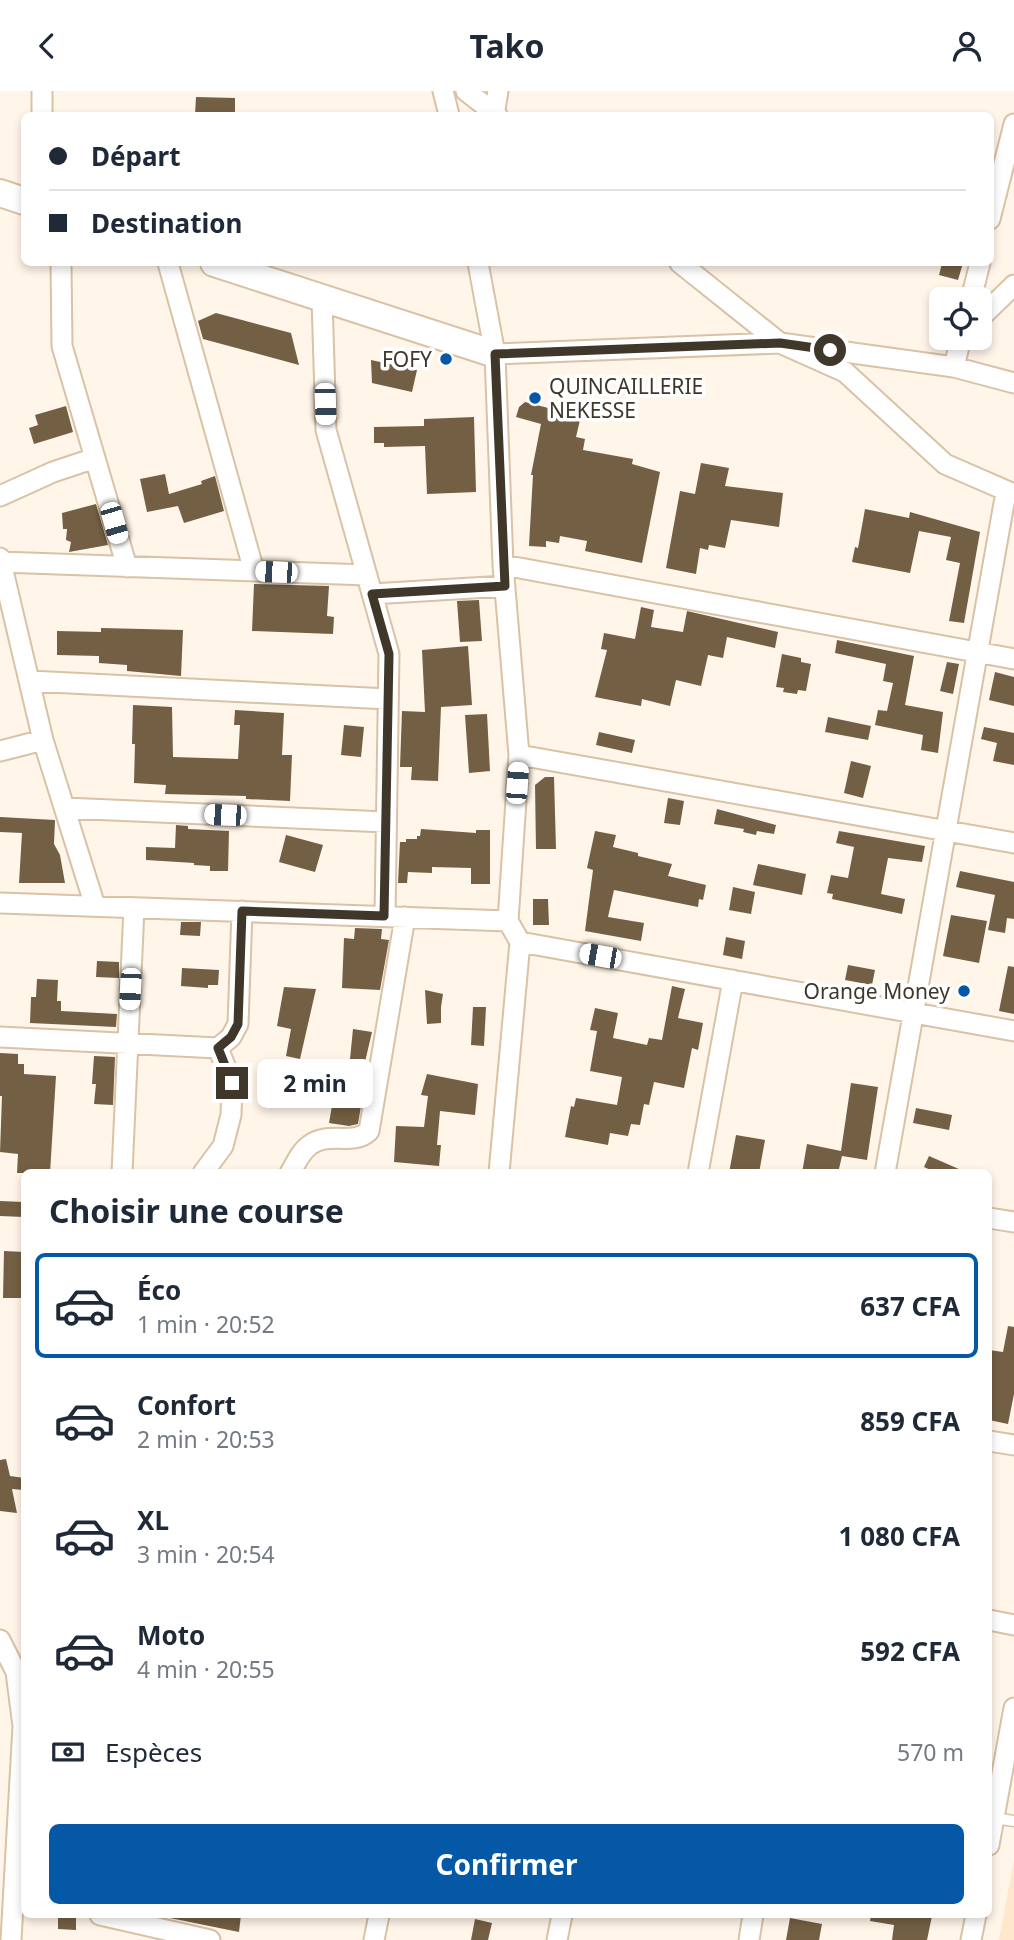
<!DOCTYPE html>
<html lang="fr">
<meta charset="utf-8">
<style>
:root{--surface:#fff;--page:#f6f6f7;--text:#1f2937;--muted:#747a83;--line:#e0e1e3;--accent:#0558a6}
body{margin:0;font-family:"Noto Sans",sans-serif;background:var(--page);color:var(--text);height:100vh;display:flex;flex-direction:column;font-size:26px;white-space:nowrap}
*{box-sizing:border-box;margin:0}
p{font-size:23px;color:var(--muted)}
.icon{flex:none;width:38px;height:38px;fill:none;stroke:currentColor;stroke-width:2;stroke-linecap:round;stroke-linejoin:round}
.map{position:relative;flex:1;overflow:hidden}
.sheet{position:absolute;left:21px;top:1078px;width:971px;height:749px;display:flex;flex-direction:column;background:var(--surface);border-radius:10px;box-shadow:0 4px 10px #0003}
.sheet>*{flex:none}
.hud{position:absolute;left:21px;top:21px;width:973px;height:154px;border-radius:10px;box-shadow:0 4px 10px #0003;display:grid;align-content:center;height:154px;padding:0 28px;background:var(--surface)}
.fabs{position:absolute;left:929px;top:196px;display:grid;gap:14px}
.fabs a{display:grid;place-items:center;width:63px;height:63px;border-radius:10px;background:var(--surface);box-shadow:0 4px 10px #0003;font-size:35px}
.end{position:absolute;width:32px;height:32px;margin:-16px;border:9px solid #40372b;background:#fff;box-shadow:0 0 0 4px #fff}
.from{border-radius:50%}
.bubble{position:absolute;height:49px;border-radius:10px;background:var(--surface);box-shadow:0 4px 10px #0003;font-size:23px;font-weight:700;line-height:49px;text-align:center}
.car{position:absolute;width:21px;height:42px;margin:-21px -10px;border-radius:9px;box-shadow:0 0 5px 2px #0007;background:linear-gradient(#fff 24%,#345 0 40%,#fff 0 76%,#345 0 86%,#fff 0)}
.hud b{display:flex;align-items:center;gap:24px;height:66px;font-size:26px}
.hud b+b{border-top:2px solid var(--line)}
.hud i{width:18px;height:18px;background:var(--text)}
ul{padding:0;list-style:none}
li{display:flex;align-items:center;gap:21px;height:105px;margin:0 14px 10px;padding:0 14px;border:4px solid transparent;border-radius:10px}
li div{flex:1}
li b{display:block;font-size:26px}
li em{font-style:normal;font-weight:700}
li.selected{border-color:var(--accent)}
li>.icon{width:63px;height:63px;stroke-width:1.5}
h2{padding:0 28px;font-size:32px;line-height:84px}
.pay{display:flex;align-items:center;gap:18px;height:77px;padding:0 28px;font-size:26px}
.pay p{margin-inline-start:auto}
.primary-button{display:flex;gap:14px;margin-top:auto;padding:14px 28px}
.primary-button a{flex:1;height:80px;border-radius:10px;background:var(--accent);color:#fff;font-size:28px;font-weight:700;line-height:80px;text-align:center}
header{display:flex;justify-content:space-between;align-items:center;height:91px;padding:0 28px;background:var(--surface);font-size:32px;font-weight:700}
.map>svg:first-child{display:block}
</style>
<header><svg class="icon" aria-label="back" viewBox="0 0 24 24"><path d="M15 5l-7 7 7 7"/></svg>Tako<svg class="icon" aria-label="person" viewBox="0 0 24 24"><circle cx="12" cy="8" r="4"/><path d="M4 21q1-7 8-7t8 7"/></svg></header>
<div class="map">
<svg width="1014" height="1849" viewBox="0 0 1014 1849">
<rect width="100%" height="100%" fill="#fff5e9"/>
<path fill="#fee7ca" d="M1014,1769V1849H999Z"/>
<path fill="#735f44" d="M196,6L235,7V24H195Z
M942,172H963L958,189L939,184Z
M216,222L291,242L299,274L203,248L198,230Z
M371,269L417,279L412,301L372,292Z
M525,311L556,319L555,324L580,329L576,346L585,348L583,359L633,368L632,373L660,381L642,472L585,460L587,450L560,445L559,452L546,450V456L529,455L533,384H531L541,333L516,326L519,316Z
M66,315L73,341L34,353L29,337L38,334L35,324Z
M474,326L476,401L427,403L425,355L384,356V352H374V336L424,335V328Z
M701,372L729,377L725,395L783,402L779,436L731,429L725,457L709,454L708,459L700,457L696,483L666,477L680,400L695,403Z
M165,383L169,403L202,393L201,390L215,385L224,420L184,432L178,415L147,421L140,388Z
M96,413L108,454L69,461L71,451L66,449L67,438H63L62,422Z
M865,418L909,427L910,421L980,441L964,532L949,530L960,472L946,469L951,446L919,440L910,482L852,471L855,456L858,457Z
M254,493L329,495L327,525L334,526L333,543L252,540Z
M479,509L482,550L460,551L457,510Z
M641,516L654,519L651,536L683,541L687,520L778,541L775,557L727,546L723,567L708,564L701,595L676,589L670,615L642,608L641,615L595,606L607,559L601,558L604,542L635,548Z
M101,537L183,539L181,585L127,580V574L99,572V565L57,564V540L101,541Z
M837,549L914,565L905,614L943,621L938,662L921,659L923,644L875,634L878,619L887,620L893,592L883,590L886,573L835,562Z
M468,555L472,614L441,616L438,690L411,689L412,676H400L402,620L425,621L422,559Z
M782,563L801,567V571L811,573L806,600L798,599L797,603L783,601L784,597L776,596Z
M947,571L959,573L953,603L940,600Z
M995,581L1014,586V615L989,609Z
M133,614L172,616L173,666L238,668L240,634H234L235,619L284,622L282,664H292L290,710L246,708V705L165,703L166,694L134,692L135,653H132Z
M487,623L490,680L469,682L465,624Z
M828,626L871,635L868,649L825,641Z
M344,634L364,636L361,666L341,664Z
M984,636L1014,642V674L993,670L997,652L981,648Z
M599,641L635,649L632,662L596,654Z
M851,670L871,675L863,707L844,702Z
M545,686H554L556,758H536L535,694Z
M668,707L684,710L680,734L664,732Z
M717,718L776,734L774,743L757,740L756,744L743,741L744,738L714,733Z
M0,726L55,729L54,753L60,764L65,792H19L22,742L0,741Z
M176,734L188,735V738L229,740L228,780H210V775L194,774V772L146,769V756L175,757Z
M421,738L476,742V739H490V793H471V777L432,776V782L408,781L407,792H398L400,751H406V748H417V745H420Z
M595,740L616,744L613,756L638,762V765L672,773L668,785L706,794L703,809L699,808L698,816L614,799L608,826L644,832L641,850L585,840L593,779L587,777Z
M839,740L925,755L922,771L888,767L881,803L905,808L902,823L832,808L833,803L827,802L831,784L848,787L854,756L836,752Z
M286,744L323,754L315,781L279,771Z
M758,773L806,783L802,804L753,794Z
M960,780L1014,791V828L1007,827L1005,842L988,839L995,804L956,796Z
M733,796L755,801L751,823L729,819Z
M533,808H548L549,834H533Z
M951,824L987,830L979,872L943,865Z
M181,831H201L200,845L180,844Z
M355,837L382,838L381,848L389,849L380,899L342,897L344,847L354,848Z
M726,846L745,850L742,868L723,864Z
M97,870L119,871V887L96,886Z
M848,874L875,879L872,894L845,889Z
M1008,875L1014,876V923L999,920Z
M182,877L219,879L218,894H208V897L181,895Z
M37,888L58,889L57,910H61V920L117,923L116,936L30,932L31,906H36Z
M672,895L685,898L678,927L703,932L698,959L692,957L684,997L654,991L649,1014L644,1013L640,1034L631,1033L628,1045L610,1042L608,1054L565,1046L571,1015L574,1016L576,1007L617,1014L622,986L590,980L597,940L590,939L595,917L618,922L613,947L647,954L649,947L662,949Z
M284,896L316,898L300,968L286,965L291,938L277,935Z
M425,899L443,903L441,916V932L427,933Z
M473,916H486L484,955L471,954Z
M353,938L372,941L365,971L350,968Z
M0,962L18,963V973H24V983L56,985L50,1082H17L18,1063L0,1061L2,1005H0Z
M94,965L115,966L113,1014L94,1013L96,993H92Z
M297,978L322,982L321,987L364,997L358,1033L349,1035L329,1032L334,1003L294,997Z
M427,983L478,993L475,1024L440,1020L437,1054H441L439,1075L394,1071L396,1035L424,1036L428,1005L421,1004Z
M851,992L878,996L867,1069L842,1065L838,1082H802L807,1053L841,1060Z
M916,1017L952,1024L949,1039L913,1032Z
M736,1044L765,1049L759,1082H729Z
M929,1065L968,1082H937L924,1076Z
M0,1110L24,1111V1126L0,1125Z
M4,1160L24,1161V1207H3Z
M1008,1235L1014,1236V1303L1008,1333L989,1329L991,1318H989V1259L1003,1261Z
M6,1368L10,1385L24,1387V1399L12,1398L17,1422L0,1420V1369Z
M58,1824H76V1839L58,1838Z
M170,1824H241L239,1841L170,1827Z
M871,1824L932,1825L927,1849H892L894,1834L870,1830Z
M790,1827L822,1833L819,1849H786Z
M475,1828L492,1832L488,1849H471Z"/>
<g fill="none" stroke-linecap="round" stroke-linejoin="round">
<g stroke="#d9c2a5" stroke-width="13">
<path id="lane" d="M994,1727L1014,1730"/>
</g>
<g stroke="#d9c2a5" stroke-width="23">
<path id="street" d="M443,0L449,24
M466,0L497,24
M42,24V0
M494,24L498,0
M990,128L1014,33
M61,172L62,255L127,476
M168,172L254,480
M478,172L495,263L503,474L519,664L508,830L520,851L499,1082
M680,172L780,252L845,281L945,373L1014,403
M322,207L326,339L389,563L385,825
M971,208L980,172
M980,227L1014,194
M495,263L780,252L954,276L1014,292
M954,276L961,247
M0,405L53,381L95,367
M0,467L43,649L95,815
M0,471L367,484
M503,474L1014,568
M372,503L505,495
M30,590L388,608
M0,660L43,649
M519,664L1014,752
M65,717L386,731
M0,812L508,830
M520,851L1014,940
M0,946L218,957L231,946L238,933L242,820
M122,1082L134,817
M203,1082L223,1055L231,1024L232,992L218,957
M290,1082C296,1072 301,1060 310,1054C327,1040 354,1055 369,1040L405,826
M698,1082L733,889
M885,1082L1006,401
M989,1127L1014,1131
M989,1350L1014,1354
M989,1529L1014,1534
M0,1549L16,1581L23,1635L11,1849
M989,1754L1014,1617
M100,1824L210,1849
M374,1849L379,1824
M557,1849L562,1824
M749,1849L753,1824
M971,1849L976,1824"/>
</g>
<g stroke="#d9c2a5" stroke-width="30">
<path id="secondary" d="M0,102L24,110
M214,172L495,263"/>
</g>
<use href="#lane" stroke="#fff" stroke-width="10"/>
<use href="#street" stroke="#fff" stroke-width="19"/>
<use href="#secondary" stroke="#fff" stroke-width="26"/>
</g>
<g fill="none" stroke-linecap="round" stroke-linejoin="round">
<path stroke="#40372b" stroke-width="9" d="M232,992L218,957L231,946L238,933L242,820L384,825L389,563L372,503L505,495L495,263L780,252L830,259"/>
</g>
<g fill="#0558a6" stroke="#fff" stroke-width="2.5">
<circle cx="446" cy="268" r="7"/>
<circle cx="535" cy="307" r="7"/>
<circle cx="964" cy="900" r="7"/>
</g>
<g text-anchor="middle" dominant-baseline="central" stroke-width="7" stroke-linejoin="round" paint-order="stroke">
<g font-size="21" fill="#40372b" stroke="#fff" text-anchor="end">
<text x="432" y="268">FOFY</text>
<text x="549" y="295" text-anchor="start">QUINCAILLERIE<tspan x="549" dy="24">NEKESSE</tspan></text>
<text x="950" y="900">Orange Money</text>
</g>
</g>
</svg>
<div class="fabs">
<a><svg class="icon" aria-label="locate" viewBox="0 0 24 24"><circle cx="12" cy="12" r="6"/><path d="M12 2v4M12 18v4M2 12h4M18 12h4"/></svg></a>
</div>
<i class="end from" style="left:830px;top:259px"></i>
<i class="end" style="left:232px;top:992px"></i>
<div class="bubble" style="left:257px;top:968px;width:116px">2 min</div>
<i class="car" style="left:325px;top:313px;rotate:178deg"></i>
<i class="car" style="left:114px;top:432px;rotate:164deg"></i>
<i class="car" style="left:276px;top:481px;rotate:272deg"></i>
<i class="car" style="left:517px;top:692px;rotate:4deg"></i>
<i class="car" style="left:225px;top:724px;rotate:272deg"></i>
<i class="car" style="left:600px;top:865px;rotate:280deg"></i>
<i class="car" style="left:130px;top:898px;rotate:183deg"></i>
<div class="hud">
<b><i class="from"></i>Départ</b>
<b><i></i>Destination</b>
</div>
<section class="sheet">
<h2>Choisir une course</h2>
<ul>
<li class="selected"><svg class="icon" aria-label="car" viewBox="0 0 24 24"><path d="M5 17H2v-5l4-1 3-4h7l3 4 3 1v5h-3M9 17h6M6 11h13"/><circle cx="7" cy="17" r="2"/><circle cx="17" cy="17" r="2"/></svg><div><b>Éco</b><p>1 min · 20:52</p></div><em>637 CFA</em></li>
<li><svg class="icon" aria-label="car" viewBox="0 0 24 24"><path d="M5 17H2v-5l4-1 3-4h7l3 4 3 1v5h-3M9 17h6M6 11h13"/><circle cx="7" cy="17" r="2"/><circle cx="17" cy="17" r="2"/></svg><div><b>Confort</b><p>2 min · 20:53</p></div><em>859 CFA</em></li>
<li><svg class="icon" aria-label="car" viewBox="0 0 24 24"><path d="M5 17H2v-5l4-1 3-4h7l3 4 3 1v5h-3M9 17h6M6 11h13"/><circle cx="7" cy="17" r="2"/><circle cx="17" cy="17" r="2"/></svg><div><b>XL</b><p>3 min · 20:54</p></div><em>1 080 CFA</em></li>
<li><svg class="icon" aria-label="car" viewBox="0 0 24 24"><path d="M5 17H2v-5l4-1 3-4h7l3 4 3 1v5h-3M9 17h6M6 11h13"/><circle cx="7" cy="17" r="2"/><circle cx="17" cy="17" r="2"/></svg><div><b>Moto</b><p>4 min · 20:55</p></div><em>592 CFA</em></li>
</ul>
<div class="pay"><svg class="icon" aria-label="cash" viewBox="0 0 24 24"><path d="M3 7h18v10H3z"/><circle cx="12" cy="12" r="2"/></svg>Espèces<p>570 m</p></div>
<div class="primary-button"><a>Confirmer</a></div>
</section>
</div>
